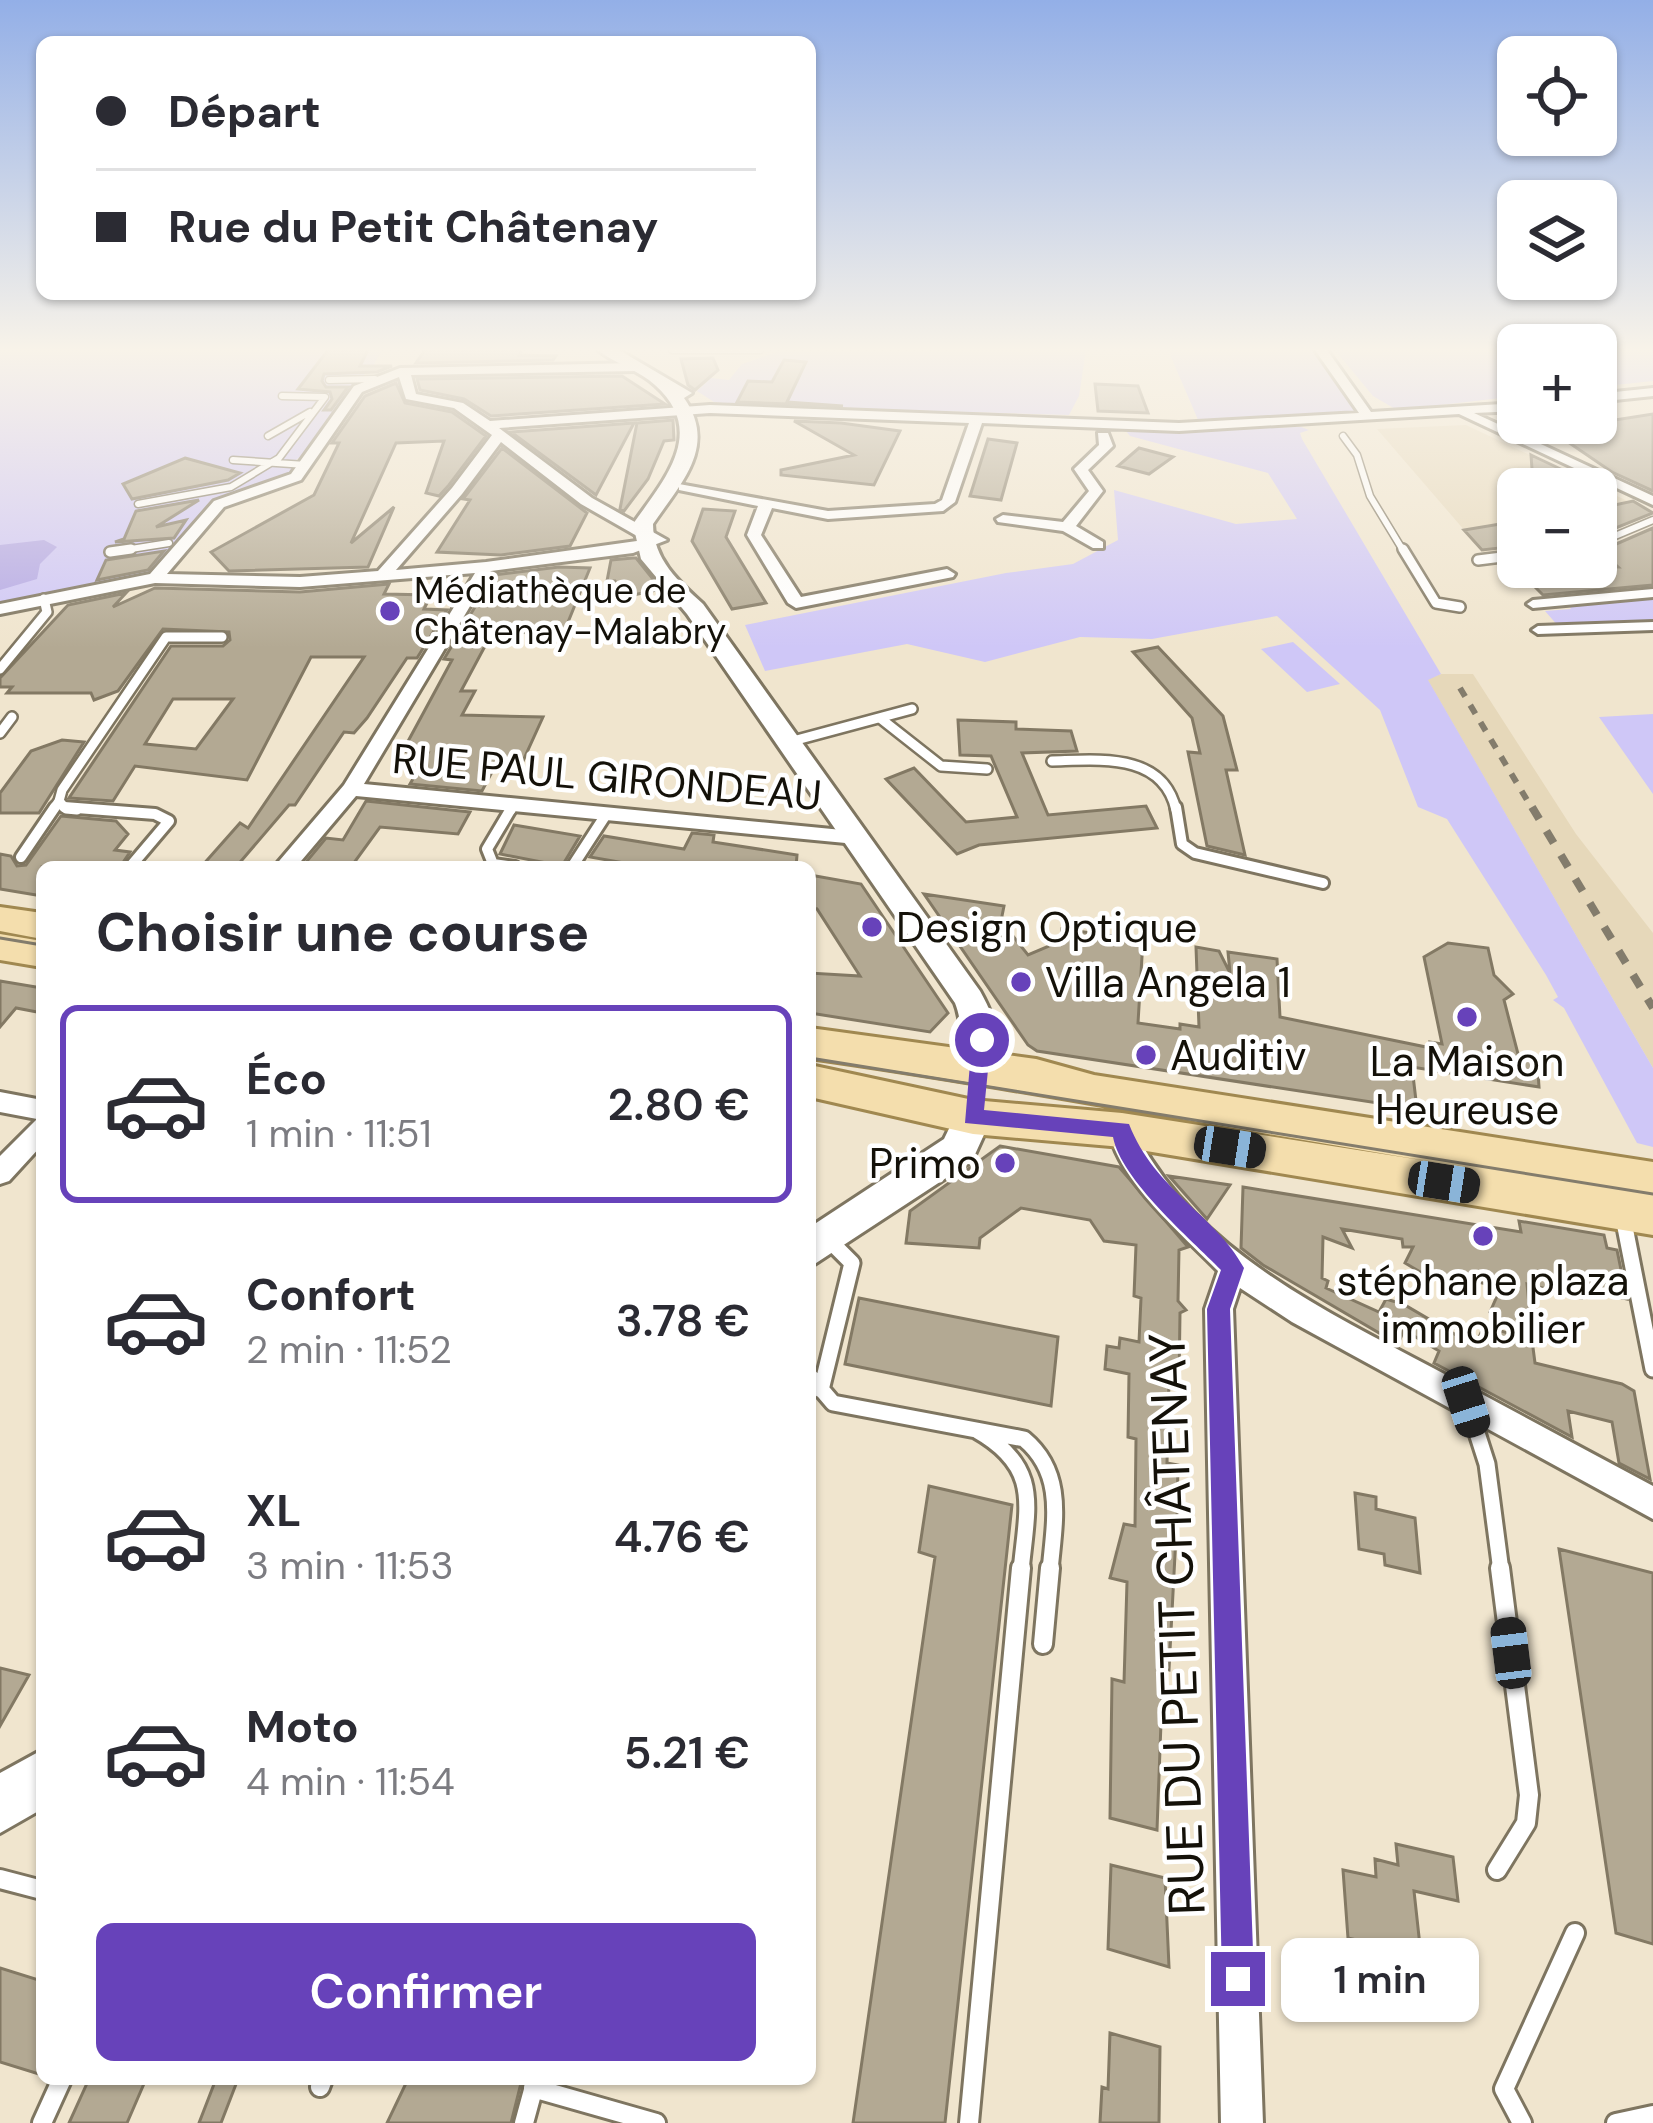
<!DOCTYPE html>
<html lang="fr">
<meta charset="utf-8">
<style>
:root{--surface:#fff;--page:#f2f2f3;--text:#2b2b33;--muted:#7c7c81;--line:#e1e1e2;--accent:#6742ba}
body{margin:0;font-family:"DM Sans",sans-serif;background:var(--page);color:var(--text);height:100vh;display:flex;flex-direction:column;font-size:45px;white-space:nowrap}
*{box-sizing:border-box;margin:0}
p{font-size:39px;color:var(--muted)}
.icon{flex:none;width:66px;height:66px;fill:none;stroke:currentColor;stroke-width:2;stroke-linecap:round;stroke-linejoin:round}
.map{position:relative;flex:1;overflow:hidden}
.details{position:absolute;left:36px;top:861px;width:780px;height:1224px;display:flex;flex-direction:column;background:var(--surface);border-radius:18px;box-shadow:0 3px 9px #0004}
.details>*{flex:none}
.guide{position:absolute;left:36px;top:36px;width:780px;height:264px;border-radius:18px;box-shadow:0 3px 9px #0004;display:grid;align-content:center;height:264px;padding:0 60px;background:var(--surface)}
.fabs{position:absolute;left:1497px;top:36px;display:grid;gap:24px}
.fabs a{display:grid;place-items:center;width:120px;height:120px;border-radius:18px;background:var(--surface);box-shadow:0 3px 9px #0004;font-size:60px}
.end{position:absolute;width:54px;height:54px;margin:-27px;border:15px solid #6742ba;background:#fff;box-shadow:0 0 0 6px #fff}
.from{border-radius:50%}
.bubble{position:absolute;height:84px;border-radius:18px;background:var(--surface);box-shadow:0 3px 9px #0004;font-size:39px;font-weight:600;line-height:84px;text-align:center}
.car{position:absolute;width:36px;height:72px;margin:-36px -18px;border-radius:15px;box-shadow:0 0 9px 3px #0007;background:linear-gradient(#222 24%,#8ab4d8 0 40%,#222 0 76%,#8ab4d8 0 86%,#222 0)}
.guide b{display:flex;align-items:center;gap:42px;height:114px;font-size:45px}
.guide b+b{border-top:3px solid var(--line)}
.guide i{width:30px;height:30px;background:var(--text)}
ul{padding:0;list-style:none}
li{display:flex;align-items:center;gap:36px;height:198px;margin:0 24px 18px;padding:0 36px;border:6px solid transparent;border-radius:18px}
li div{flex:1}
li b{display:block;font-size:45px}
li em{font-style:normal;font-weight:600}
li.current{border-color:var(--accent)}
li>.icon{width:108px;height:108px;stroke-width:1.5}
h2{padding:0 60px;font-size:54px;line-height:144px}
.primary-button{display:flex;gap:24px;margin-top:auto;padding:24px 60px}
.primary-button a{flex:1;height:138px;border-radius:18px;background:var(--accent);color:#fff;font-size:48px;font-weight:600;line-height:138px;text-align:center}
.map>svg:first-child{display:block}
</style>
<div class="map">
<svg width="1653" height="2123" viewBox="0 0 1653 2123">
<rect width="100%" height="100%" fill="#f0e5ce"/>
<path fill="#e6d8ba" d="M1466,425L1653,513L1596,538V489H1518V548L1484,553L1377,429Z
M1441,674H1473L1576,834L1653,933V1068L1427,679Z"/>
<path fill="#cfc7f7" d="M0,350H382L373,366L368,367C364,378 311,450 295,461L294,473L212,503L151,575L0,603Z
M1086,350L1079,396L1069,415L735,405L714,402L697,391L711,378L729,380L742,364L780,351Z
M1168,350H1316L1356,411L1199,422Z
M1335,350H1518V396L1397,410L1373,396Z
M1596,350H1648L1653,353V381L1596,387Z
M1301,427L1309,430L1300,433L1302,439L1441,674L1428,680L1653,1068V1147L1637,1143L1564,1008L1553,1000L1558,997L1546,975L1447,819L1418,807L1380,710L1277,616L1152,639L1080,637L985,662L907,644L765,671L745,625L1006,573L1073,564L1118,540L1114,490L1236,524L1297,519L1268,473L1130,436L1126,431Z
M1653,595V623L1559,627L1545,611L1571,609L1567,603Z
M1293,642L1340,684L1307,692L1261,649Z
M1653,714V794L1599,717Z"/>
<path fill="#b4a8e6" d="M44,540L57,547L40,564L37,579L0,590V545Z"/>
<path fill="#b3a993" stroke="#837964" stroke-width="3" fill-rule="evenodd" d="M328,350H368L360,366H392L377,372L324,374L322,381L326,387H348L331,410H324L332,399L330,392L298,389Z
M425,350H522L519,355L556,356L553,360L416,363Z
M713,358L718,370L695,390L688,385L681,359Z
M784,360L806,362L787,402L843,406L737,402L748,381L772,382Z
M622,376L665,404L491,416L464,399L420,390L417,379Z
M396,383L405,403L452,412L486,436L449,485L439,496L426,493L444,441L396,443L351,543L394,507L368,567L229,571L211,552L314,495L339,443H332L365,396Z
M1095,384L1138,386L1148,413L1098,411Z
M1653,414V491L1612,472L1540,423H1596Z
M673,420L674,440L664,441L648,479L624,511L620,509L637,423Z
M794,421L841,423L900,431L874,485L781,475V470L854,455Z
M634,423L596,495L511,432Z
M988,439L1017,443L1001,500L970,496Z
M502,448L587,513L570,546L501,555L437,552L470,500L463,499Z
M1139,448L1173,457L1149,474L1118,466Z
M1531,455L1586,481L1533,483Z
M185,458L240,473L228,480L132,499L123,484Z
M199,500L156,527L186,520L174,538L115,542L124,539L136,511Z
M1633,501L1653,513L1596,536V509Z
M703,509L735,511L726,537L766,603L732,609L692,541Z
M1518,521V546L1482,550L1464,530Z
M1653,528V585L1543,595L1513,565L1618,567L1600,551Z
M164,551L148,570L97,580L106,560Z
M633,558H636L661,589L624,597L615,581H607L611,560Z
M559,567L590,568L564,632L492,633L461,691H475L462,715L543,717L518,772L493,770L482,791L410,784L428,753L407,752L411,746L406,745L452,660L444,659L494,575Z
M389,584L384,594L431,595L424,609L447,610L417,658H407L367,718L354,733L344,732L295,805H289L236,867H201L240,823L248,828L364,657H311L247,780L135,766L113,801L69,798L171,646H223L230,640L229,632L163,629L118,691L94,700L91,693H7L12,687H0V678L68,605L126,593L113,607L155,588L300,592ZM173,699H233L196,749L145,744Z
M1158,647L1223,716L1237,770H1226L1245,855L1207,846L1188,752L1200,753L1192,718L1133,652Z
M958,720L1016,722V729L1071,731L1077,751L1022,753L1048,815L1146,806L1157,828L979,845L957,854L886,779L914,768L966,822L1017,817L991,756L960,755Z
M62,740L84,742L39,813H0V793L31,751Z
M366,801L470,812L458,834L380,827L351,867H302L326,838L343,840Z
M61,816L116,821L128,834L115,850L130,852L120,867H42V896L0,889V854L11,856L17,866L26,865Z
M514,825L580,836L562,866L500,854Z
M692,833L714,835L713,842L797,855L796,867H647L590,857L604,836L684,849Z
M810,875L861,884L948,1013L930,1032L810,1013V973L860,976L817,909L810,908Z
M924,894L1004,906L1001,921L1028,955L1061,941L1062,929L1143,940L1138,1023L1180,1029V1024L1199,1027L1196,947L1219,951L1230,973L1228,952L1277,959L1280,1017L1431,1048L1430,1042L1442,1044L1424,957L1448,943L1488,948L1494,975L1513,994L1504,1000L1518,1054L1537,1057L1539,1087L1412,1067L1417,1109L1037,1051L1028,1045Z
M0,981L42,988V1013L16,1008L0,1027Z
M1000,1146L1119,1167L1188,1247L1179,1250L1178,1301L1186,1310L1180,1313L1179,1383L1169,1381L1167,1463L1178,1465L1177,1516L1169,1670L1163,1669L1157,1830L1110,1818L1112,1679L1124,1682L1127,1582L1110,1578L1124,1524L1135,1526L1136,1439L1128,1437L1129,1374L1105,1369L1107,1346L1119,1348L1120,1338L1139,1342L1141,1298L1134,1296L1136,1245L1104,1241L1090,1220L1021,1208L980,1238L979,1248L906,1243L910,1211Z
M1169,1176L1230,1185L1207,1219Z
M1243,1187L1521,1232L1519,1221L1604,1235L1607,1248L1617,1250L1627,1299L1579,1288L1581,1298L1527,1284L1532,1336L1490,1312L1501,1287L1459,1278L1456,1286L1430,1271L1427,1276L1405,1263L1413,1247H1403L1402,1239L1342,1229L1352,1248L1323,1237L1322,1278L1328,1281L1326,1288L1379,1312L1386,1299L1403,1304L1475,1346L1484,1326L1532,1340L1535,1363L1622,1384L1634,1391L1650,1479L1619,1463L1612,1422L1568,1411L1572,1437L1434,1363L1439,1351L1404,1330L1398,1344L1263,1265L1241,1248Z
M859,1298L1058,1337L1051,1406L845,1364Z
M929,1486L1012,1505L945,2123H853L935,1557L919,1552Z
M1355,1493L1376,1497V1509L1415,1518L1420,1573L1385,1565L1384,1554L1359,1549Z
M1559,1549L1653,1573V1944L1616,1933Z
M0,1668L29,1675L0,1726Z
M1396,1844L1453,1857L1458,1901L1414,1891L1421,1955L1348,1938L1343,1870L1376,1877L1375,1859L1398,1865Z
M1111,1865L1165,1878L1169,1967L1108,1949Z
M0,1968L42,1981V2075L0,2062Z
M1110,2033L1160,2047L1159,2123H1100L1102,2087L1108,2089Z
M89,2079H146L127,2123H69Z
M216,2079H238L221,2123H199Z
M408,2079H522L511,2123H387Z"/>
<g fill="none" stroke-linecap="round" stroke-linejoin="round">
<g stroke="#7e7560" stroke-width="9">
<path id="service-far4" d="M672,350H760
M329,380L375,379
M268,436L310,412
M1343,436L1357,455L1370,496L1404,552
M233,460L306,465
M138,504L231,487L279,458L325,397L282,396
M1596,544L1653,520
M112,552L169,543"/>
</g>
<g stroke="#7e7560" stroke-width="14">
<path id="service-far3" d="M1403,549L1436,603L1460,607
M110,552L131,549
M1478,560L1518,555
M0,669L47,612L44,599
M880,718L941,766L987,769
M0,733L12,717
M789,742L912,709
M1052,761C1099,760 1163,752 1176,810
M53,810L59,801
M77,810L66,809L59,801L62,790L166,637H222
M511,810L514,804"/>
</g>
<g stroke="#7e7560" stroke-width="16">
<path id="service-far2" d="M64,807L155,814L169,821L130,867
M512,807L487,849L493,864L515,867
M1176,807L1182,844L1195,853L1323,883
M21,857L55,807
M572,867L607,813"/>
</g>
<g stroke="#7e7560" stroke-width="21">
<path id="service-far1" d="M1623,1217L1653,1369
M810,1376L833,1403L1024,1439C1066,1474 1054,1523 1050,1571
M821,1390L852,1263L827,1238
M1469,1408L1487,1464L1501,1571
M976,1430C1042,1467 1027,1506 1021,1571"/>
</g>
<g stroke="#7e7560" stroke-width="24">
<path id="service" d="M1043,1644L1050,1568
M1497,1870L1526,1823L1529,1795L1500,1568
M0,1879L42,1890
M320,2087L323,2079
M533,2088L656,2123
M42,2123L62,2079
M524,2123L536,2079
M969,2123L1021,1568
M1522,2123L1504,2089L1575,1933
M1616,2123L1653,2115"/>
</g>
<g stroke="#7e7560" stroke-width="6">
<path id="pedestrian" d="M1653,589V597L1533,608L1527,604L1533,600Z
M1653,622V630L1538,634L1532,630L1538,626Z"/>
</g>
<g stroke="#7e7560" stroke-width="6">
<path id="minor" d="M1315,350H1327L1371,412L1518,403V411L1474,413L1653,496V505L1459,414L1179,431L982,423L955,502L943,511L828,519L772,508L761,535L801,597L947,569L955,574L953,577L796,608L788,603L747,535L758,506L679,490V484L828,511L935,504L942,500L969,423L710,413L499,428L592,498L667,540L633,553L491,571L364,784L863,832L866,837L856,844L356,796L296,867H274L344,785L475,573L300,587L155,583L0,614V604L150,574L214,501L291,474L354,386L400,368L635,363L641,367L635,371L411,375L416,394L463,403L490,421L710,405L1179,423L1359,413ZM399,377L406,399L454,408L492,435L452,488L378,571L300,577L167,574L224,507L301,480L362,392ZM501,442L581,504L644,540L486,562L396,570L462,494Z
M1653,388V396L1596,402V394Z
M1098,433H1108L1113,446L1088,470L1103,491L1076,526L1103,542V548H1093L1063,531L998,522L996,519L1003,515L1063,522L1089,491L1074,469L1099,445Z
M0,1092L42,1100V1145L9,1181L0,1184V1156L37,1119L0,1112Z
M1122,1120L1131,1123C1188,1246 1318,1307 1433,1368C1506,1407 1580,1447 1653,1486V1519L1292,1322L1240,1288L1233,1309L1263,2123H1221L1205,1309L1218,1271C1183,1235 1118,1181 1109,1130L1113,1123Z"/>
</g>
<g stroke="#7e7560" stroke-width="6">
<path id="tertiary" d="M598,350H619L692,393L684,398C718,446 681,483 653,524C653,559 679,582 703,604L980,991C994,1016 1006,1047 993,1075L981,1079L969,1075C959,1055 965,1028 955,1003L687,614L641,559L633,524C664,480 708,432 655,385C639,370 615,364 598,350Z"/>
</g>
<g stroke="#7e7560" stroke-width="6">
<path id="secondary" d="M973,1102L986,1106L992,1117L972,1161L810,1267V1227L944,1139L960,1106Z
M42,1750V1809L0,1833V1773Z"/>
</g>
<g stroke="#a08850" stroke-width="6">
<path id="primary" d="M0,907L42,913V939L0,931Z
M0,934L42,941V967L0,960Z
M810,1028L1036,1059L1094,1075L1653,1162V1235L1122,1147L973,1134L810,1097V1065L973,1100L1122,1113L1440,1163C1229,1129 1021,1088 810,1058Z"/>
</g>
<use href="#service-far4" stroke="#fff" stroke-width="6"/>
<use href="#service-far3" stroke="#fff" stroke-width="9"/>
<use href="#service-far2" stroke="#fff" stroke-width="10"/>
<use href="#service-far1" stroke="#fff" stroke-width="15"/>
<use href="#service" stroke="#fff" stroke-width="18"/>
<use href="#pedestrian" fill="#fff" fill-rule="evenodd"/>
<use href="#minor" fill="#fff" fill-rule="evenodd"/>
<use href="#tertiary" fill="#fff" fill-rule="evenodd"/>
<use href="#secondary" fill="#fff" fill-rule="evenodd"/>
<use href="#primary" fill="#f4dead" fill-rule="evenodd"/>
<path stroke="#837c6c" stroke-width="3" d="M0,938L42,945
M810,1058L1653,1194"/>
<path stroke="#837c6c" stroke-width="6" stroke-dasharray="10 10" stroke-linecap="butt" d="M1460,688L1533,810"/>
<path stroke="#837c6c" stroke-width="8" stroke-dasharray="14 14" stroke-linecap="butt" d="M1532,807L1653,1008"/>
</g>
<linearGradient id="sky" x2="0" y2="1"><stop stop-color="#93afe7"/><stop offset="0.54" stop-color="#f8f3e9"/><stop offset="1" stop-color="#f8f3e9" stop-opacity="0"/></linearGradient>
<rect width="1653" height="648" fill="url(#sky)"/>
<path fill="#6742ba" d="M982,1032L991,1040L984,1110L1129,1124C1155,1191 1215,1214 1244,1268L1230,1309L1254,1979L1249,1991L1238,1996L1226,1991L1222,1979L1207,1309L1221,1270C1191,1239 1121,1180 1113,1137L965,1123L972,1040Z"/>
<g fill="#6742ba" stroke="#fff" stroke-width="4.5">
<circle cx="390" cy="611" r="12"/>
<circle cx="872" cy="927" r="12"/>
<circle cx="1021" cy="982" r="12"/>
<circle cx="1467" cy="1017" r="12"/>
<circle cx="1146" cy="1055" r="12"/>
<circle cx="1005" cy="1163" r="12"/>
<circle cx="1483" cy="1236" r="12"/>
</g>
<g text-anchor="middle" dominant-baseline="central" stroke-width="9" stroke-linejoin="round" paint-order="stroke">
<g font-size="36" fill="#141109" stroke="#fff" text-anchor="start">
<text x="414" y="590">Médiathèque de<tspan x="414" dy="41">Châtenay-Malabry</tspan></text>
</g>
<g font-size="42" fill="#141109" stroke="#fff">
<text transform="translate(607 777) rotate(5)">RUE PAUL GIRONDEAU</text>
</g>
<g font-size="42" fill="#141109" stroke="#fff" text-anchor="start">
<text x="896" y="927">Design Optique</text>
<text x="1045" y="982">Villa Angela 1</text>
<text x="1170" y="1055">Auditiv</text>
<text x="1467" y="1061" text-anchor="middle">La Maison<tspan x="1467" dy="48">Heureuse</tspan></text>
<text x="981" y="1163" text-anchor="end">Primo</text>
<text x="1483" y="1280" text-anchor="middle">stéphane plaza<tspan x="1483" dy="48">immobilier</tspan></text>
</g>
<g font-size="51" fill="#141109" stroke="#fff">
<text transform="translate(1177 1624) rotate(-92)">RUE DU PETIT CHÂTENAY</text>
</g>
</g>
</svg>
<div class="fabs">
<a><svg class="icon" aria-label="locate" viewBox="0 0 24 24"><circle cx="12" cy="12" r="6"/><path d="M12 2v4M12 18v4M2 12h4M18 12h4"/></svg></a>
<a><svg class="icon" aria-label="layers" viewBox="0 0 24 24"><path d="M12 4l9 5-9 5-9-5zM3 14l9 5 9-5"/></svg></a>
<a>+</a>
<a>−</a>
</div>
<i class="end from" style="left:982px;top:1040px"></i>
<i class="end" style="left:1238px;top:1979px"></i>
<div class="bubble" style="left:1281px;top:1938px;width:198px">1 min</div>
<i class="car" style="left:1230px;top:1147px;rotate:99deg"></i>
<i class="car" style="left:1444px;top:1182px;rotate:99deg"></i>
<i class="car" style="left:1466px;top:1402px;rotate:162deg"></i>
<i class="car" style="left:1511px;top:1653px;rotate:353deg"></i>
<div class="guide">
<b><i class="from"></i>Départ</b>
<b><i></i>Rue du Petit Châtenay</b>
</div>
<section class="details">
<h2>Choisir une course</h2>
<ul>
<li class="current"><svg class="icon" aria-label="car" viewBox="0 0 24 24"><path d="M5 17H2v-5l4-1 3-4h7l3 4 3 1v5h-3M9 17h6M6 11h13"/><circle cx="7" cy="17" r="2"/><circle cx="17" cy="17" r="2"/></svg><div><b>Éco</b><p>1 min · 11:51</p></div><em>2.80 €</em></li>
<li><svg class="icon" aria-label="car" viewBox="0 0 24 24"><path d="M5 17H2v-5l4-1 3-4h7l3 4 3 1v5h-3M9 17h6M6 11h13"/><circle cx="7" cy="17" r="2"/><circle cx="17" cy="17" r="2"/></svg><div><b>Confort</b><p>2 min · 11:52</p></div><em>3.78 €</em></li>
<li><svg class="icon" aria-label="car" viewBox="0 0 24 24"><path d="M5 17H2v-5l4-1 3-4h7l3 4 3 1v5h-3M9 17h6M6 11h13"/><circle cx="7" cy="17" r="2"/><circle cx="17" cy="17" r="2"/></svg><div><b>XL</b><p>3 min · 11:53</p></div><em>4.76 €</em></li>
<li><svg class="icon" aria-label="car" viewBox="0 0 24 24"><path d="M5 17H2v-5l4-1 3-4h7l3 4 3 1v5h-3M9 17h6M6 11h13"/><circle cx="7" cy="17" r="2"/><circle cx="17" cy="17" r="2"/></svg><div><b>Moto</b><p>4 min · 11:54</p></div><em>5.21 €</em></li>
</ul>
<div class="primary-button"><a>Confirmer</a></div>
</section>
</div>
